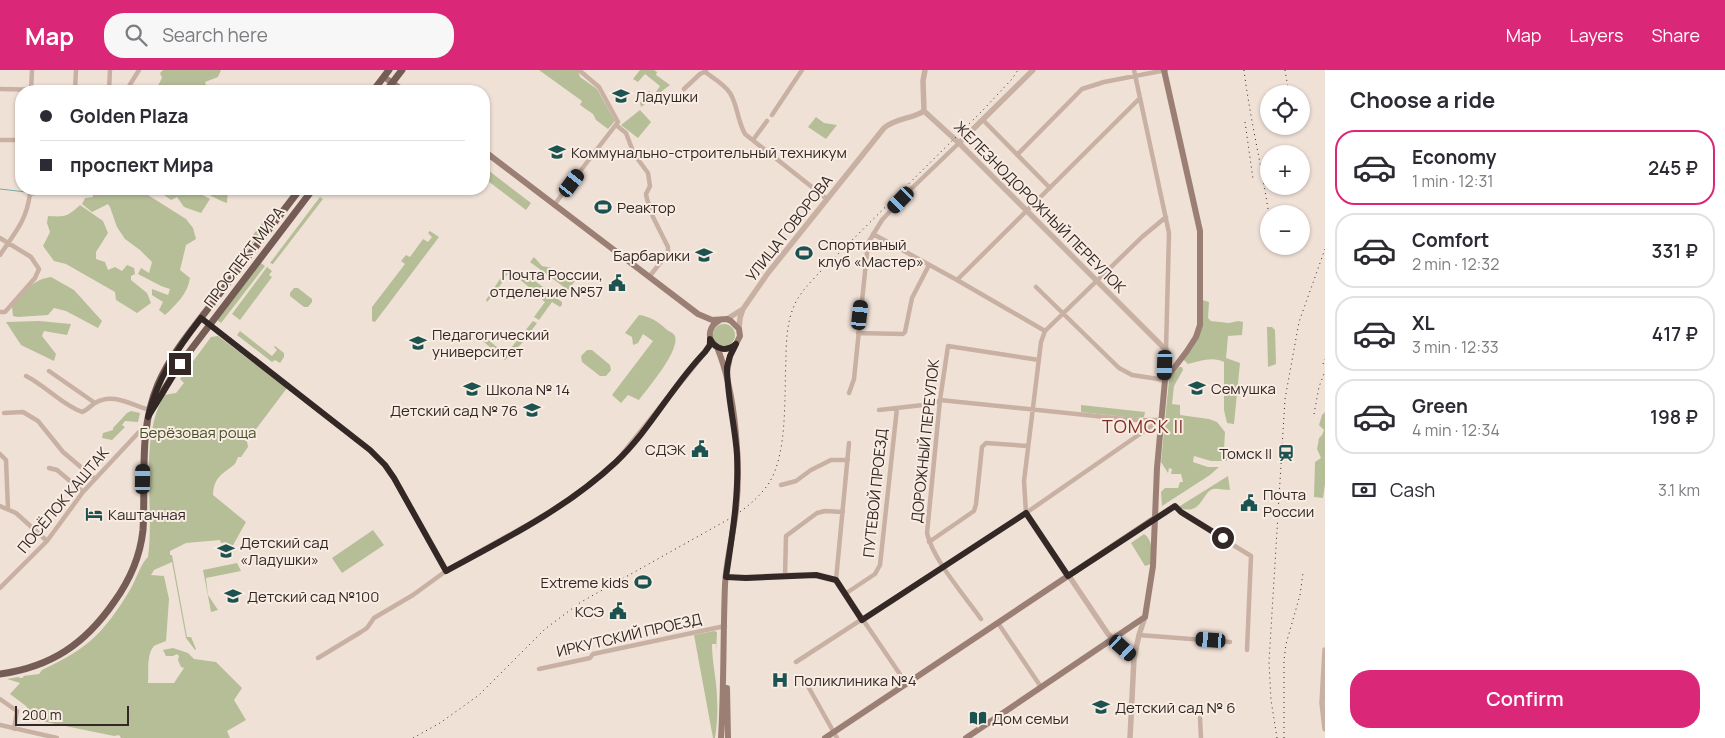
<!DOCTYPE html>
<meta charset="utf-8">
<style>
:root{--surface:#fff;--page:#f7f7f7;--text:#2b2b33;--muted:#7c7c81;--line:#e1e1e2;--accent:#db2777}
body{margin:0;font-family:Manrope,sans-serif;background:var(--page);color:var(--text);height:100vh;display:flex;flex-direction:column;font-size:19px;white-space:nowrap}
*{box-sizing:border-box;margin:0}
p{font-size:16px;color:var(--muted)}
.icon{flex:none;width:28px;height:28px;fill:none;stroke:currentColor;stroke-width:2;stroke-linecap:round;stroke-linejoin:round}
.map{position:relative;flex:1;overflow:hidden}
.details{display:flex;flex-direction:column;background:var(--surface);width:400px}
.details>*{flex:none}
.guide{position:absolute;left:15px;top:15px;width:475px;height:110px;border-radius:20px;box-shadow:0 1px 4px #0004;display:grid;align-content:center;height:110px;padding:0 25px;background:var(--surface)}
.buttons{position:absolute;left:1260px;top:15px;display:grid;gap:10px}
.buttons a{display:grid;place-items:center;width:50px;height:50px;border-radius:50%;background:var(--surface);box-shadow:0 1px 4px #0004;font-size:25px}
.scale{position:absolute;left:15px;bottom:12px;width:114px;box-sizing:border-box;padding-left:5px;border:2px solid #332825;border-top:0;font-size:14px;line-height:18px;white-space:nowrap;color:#332825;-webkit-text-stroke:4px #f8ece3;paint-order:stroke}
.end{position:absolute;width:22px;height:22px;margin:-11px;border:6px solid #332825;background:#fff;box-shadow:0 0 0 2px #fff}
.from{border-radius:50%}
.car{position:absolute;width:15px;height:30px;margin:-15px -8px;border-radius:6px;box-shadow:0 0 4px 1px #0007;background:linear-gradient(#222 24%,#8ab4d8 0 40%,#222 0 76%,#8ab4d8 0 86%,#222 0)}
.guide b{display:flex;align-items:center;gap:18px;height:48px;font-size:19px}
.guide b+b{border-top:1px solid var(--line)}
.guide i{width:12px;height:12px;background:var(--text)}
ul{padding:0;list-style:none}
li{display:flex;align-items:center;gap:15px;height:75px;margin:0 10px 8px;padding:0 15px;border:2px solid var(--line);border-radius:20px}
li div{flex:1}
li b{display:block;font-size:19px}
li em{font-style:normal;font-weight:600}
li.selected{border-color:var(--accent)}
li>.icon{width:45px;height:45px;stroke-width:1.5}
h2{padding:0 25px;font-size:22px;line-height:60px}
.pay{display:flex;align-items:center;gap:12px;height:55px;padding:0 25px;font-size:19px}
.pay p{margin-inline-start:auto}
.action{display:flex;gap:10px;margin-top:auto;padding:10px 25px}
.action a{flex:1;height:58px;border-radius:20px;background:var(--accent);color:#fff;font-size:20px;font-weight:600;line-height:58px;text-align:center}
header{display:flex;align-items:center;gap:30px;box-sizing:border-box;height:70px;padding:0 25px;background:var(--accent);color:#fff}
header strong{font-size:24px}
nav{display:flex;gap:28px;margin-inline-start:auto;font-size:18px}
.search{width:350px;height:45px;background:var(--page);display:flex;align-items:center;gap:12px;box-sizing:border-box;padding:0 18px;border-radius:20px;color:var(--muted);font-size:19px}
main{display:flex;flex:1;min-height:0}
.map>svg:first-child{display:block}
</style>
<header>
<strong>Map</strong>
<div class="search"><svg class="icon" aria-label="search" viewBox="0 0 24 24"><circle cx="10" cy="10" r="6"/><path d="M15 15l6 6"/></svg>Search here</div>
<nav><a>Map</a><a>Layers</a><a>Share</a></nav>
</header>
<main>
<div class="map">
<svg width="1325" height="668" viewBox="0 0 1325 668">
<rect width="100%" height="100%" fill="#f0e1d7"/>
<path fill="#b5be97" d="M163,0H221L218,7L205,12L208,21H155L162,8L160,3Z
M539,0H578L580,7L597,19L615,51L608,59L596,50L593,44L580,35L582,31Z
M640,0H654L657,2L656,5L670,15L641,37L640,33L649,21L654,25L660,16L645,4L638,12L633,9Z
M640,40L651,52L638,68L621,55Z
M816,47L824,53L837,55L826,69L808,57Z
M484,97L531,133L526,140L484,108Z
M92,119H137L140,120L186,149L193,158L196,169L186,175L180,200L190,208C188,223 176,235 165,245L159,240L163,232L152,225V219L168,225L170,219L161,216L138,204L141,198L149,203L152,192L140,180L125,169L117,157L110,137L108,134L92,142L82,134L85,128L93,127Z
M165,119H228L227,133C216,130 209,123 198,119L197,122L210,129L201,143L184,137L177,127L171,130L161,123Z
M320,127L323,129L273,194L270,193Z
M80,135L103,151L108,163L96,182V189L105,192L108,200L115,197L122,201L127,195L134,198L135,204L131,206V210L147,223L151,233L137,243L116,230L115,222L66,194L54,191L43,176L50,162L47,153L48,146C65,147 67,147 80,135Z
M265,149L269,152L232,200L229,197Z
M430,161L439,167L375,252L372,251V237L405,194L401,191L406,185L410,187L423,169L428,172L432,167L428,163Z
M534,187L542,196L552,198L564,209L569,208L575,211L568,220L530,192Z
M261,193L265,196L221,253L217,250Z
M267,197L272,201L269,205L272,207L240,250L232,244Z
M508,201C527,200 547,221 562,232V235L560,237L552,232L539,250L534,247L545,232L537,225L536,223L512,203H508L496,222L487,232L486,230L504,203Z
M51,207L74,220L102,251L98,258L66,241L54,238L48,245L18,247L13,246L12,237C25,222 31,210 51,207Z
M294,218H298L312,229V232L308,237H304L290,226V223Z
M1202,230L1209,232L1208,248L1211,251L1229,253L1238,251L1243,252L1242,265L1228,266L1226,288L1240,293L1234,354L1227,353L1224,340V292C1213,286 1199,291 1188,294L1183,289L1198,267Z
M639,245C649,246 659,252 666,259C669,262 673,262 675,266C680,281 648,318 639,330L628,325L621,333L612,325L653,271L643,264L638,273L633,275L632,267L625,263Z
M39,251L71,254L67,265L44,261L42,266L56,284L54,291L21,275L6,252Z
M533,251L537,253L522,273L505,290L477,266L479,263L506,284Z
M713 265a11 11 0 1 1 22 0a11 11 0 1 1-22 0Z
M1267,257H1272L1275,260L1276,294L1268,297Z
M240,261L272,286L277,280L274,277L275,276L284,283V287L280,293L275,290L272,292L237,265Z
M218,266L287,318L247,371L248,377L241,387H238L235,394C223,404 214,406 213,425L246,452L232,477L226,472L221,473L220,470L186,473L170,481V485H172L187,567H191L196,579L195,580L186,568L172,492L154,500L151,505L164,506L169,529L166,571C162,573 157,574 154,576C146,585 149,602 148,613H174L184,598L181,597L178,590L179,586L177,584L173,586H166L163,580L173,578L188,583L194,589L216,592L242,618L234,630L246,650L227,661L230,668H121L119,665L114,666L36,650L26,636L10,624L20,613L7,609L18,607L21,608L24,607L23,606L39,604L42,600C58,592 75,584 89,572C105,559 119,538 130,520C136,510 141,493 148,487C155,435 138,372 164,325L176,323L184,313L180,309L211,267Z
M587,280H592L610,295L611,300L606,306H600L582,292L581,286Z
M1179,297H1182L1183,300L1174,316L1172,334L1180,335V345L1209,349L1217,352L1225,362L1224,380L1230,381L1229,388L1226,391H1211L1194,386L1193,392L1208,397H1219L1210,405L1162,436L1161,422L1165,418H1178L1180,412H1183L1181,404H1171L1172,399L1169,398L1168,403L1161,392L1169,310Z
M1081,335L1145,342L1144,347L1135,348L1081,342Z
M131,341L140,343L138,352L125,351L122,355L125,357L112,370L102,368L103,363L113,360V358L127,343Z
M1325,342V414L1323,428L1314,427L1315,392L1321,388L1317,379L1319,368L1322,365L1324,360L1319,355L1322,345Z
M1228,406L1230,420C1225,420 1218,418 1213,419C1202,422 1202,446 1180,438V436Z
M373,460L384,475L342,503L332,488Z
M1144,464C1154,471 1151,483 1151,494L1145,496L1131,473Z
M237,493L241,501L206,508L208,525L218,540L211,542L203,500Z
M714,561L717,562L716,583V574H712C712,593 717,611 717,629C718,642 717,655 715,668H713L694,565Z"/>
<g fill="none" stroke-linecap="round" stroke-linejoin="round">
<path stroke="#76ada9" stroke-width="1" d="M0,119L26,122"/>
<path stroke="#c8b0a3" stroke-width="4.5" d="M1134,0L1169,163L1166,280
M705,2C713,8 724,14 730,23C738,36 737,50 745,64L827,129
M0,19L88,21
M684,19L700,4L706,1
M31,21L32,0
M75,21L76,0
M109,21L110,0
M126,21L139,0
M772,45L802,0
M983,50L1050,118
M616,55L626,63L634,84L648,103L650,116L646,124L647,129L653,147L668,177V183L649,207
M0,70H21
M753,70L767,51
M1017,85L1082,19L1104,12L1166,0
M554,135L618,52L599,17L579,0
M873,164L957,210L1045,261
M0,168L31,187L39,199L35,208L5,242H0
M0,185C15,162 26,152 30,124L51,119
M957,210L1140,28
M1036,217L1119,298L1132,305L1165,310
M858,263L903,264L905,262L912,228L929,195
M49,301L95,333
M26,306C46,316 62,335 82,342C88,340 91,335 95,333C113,322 131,335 150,340
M849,323L854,309L868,173L882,150L910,120L959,73
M879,340L923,335L940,330L1134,350H1159
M4,343L23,342L38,351L63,382L95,409
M849,373L836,510L906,613
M0,384L6,390L8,439
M49,398L57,400L83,422
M781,415L796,411L811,400L831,390H848
M0,436L16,443L47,471
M1155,448L1175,436L1181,443L1251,486L1247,580
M929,472L974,441L976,434L982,377L986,373L1028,376
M785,506L786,466L817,443L825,441L843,442
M1069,506L1026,443L1024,411L1041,272L1045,261L1142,167L1166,147
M726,507C762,509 801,499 836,510
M0,518L47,471L83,422L139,362L145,361
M845,524L875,504L880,495L897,338
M981,549C965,526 933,490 927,463L940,330L948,276L1039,290
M998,553L1041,617
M1139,565L1230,572
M318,588L361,562L367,558L374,548L413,525L446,501
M796,592L1026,443L1160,350
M539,599L590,588L593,584L725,556
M809,618L837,668
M0,629L17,641L14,659
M1200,648L1201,668
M0,655L57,668"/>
<path stroke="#c8b0a3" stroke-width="5.5" d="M925,0L923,11L924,41L959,73L1166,280L1165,310
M959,73L1033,0
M201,248L370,380L385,395L394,408L446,501L526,456L568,431L584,419L617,391L705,282L709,275L710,269
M727,249L743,239
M739,259L740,248L743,239L768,203L884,58C896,48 912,49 924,41
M1069,506L1108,564L1134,588
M1325,580L1322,633L1325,659
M1130,668L1134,588L1139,565L1145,547"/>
<path stroke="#9b7f75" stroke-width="6" d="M384,7L404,21
M484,81L698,244L712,250L727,249L731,251L739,259L740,266L730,286L727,302
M720,250C699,261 714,288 734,276
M717,277C736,323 742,399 735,447C732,470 726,492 725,515C723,566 724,617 721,668
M727,618L728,668
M825,668L1155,448
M966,668L1145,547L1153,496L1157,398L1165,310L1187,281L1196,267L1200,255V161L1164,0"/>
<path stroke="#755d56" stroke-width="7" d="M373,21L389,0
M386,21L402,0
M154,336L180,294L313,119
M0,604C51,597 85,574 114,532C130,510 140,488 143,460C146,410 138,361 158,314C172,282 196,255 217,227C245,191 272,155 300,119"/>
<path stroke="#332825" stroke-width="1" stroke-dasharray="1 4" stroke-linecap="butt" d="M1244,0C1250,49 1262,97 1269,146
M1285,0L1289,24
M1245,52L1253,109
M1323,294L1325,289
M1314,344L1319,317L1325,301
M413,668L440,653L479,625L545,559L581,532L729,449C744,440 759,428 769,413C788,383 784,325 786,289C786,272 787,252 794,236C799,224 808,215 817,205L984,39L1012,9L1018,0
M1277,668L1271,630L1269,592L1285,329L1299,252L1325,179
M1284,668V590L1286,574L1300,525L1303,503"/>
</g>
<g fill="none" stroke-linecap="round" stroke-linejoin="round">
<path stroke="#332825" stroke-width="6" d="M180,294L148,347C157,309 177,279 201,248L370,380L385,395L394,408L446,501C505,469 567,438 616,392C650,360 672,316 705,282L710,275V269C716,280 727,282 736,274L730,286L727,297C727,326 735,355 737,385C739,426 732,466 726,507L746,508L816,505L836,510L862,550L1026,443L1068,506L1175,436L1181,442L1223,468"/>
</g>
<defs>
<g id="school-bare" transform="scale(1.35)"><path d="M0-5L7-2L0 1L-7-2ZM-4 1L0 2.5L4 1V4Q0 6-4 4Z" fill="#1c5351" stroke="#f8ece3" stroke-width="2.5" paint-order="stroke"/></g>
<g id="university-bare" transform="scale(1.35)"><path d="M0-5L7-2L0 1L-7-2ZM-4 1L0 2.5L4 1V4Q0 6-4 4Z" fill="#1c5351" stroke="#f8ece3" stroke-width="2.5" paint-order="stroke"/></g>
<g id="stadium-bare" transform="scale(1.35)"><path d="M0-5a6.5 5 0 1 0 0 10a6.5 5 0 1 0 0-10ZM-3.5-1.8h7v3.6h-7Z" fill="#1c5351" stroke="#f8ece3" stroke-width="2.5" paint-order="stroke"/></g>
<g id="civic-bare" transform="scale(1.35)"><path d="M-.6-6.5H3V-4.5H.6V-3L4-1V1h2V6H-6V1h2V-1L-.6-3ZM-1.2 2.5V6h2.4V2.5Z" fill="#1c5351" stroke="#f8ece3" stroke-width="2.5" paint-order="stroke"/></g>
<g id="station-bare" transform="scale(1.35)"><path d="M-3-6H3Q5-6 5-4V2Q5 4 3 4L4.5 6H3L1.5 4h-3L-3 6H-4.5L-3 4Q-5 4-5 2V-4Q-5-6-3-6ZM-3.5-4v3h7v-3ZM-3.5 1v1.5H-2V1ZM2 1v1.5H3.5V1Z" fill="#1c5351" stroke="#f8ece3" stroke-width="2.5" paint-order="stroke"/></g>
<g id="hotel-bare" transform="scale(1.35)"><path d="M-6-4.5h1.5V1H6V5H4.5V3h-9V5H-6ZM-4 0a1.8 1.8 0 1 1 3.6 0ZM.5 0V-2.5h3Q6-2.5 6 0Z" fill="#1c5351" stroke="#f8ece3" stroke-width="2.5" paint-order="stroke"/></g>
<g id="hospital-bare" transform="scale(1.35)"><path d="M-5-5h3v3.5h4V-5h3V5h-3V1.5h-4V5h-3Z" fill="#1c5351" stroke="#f8ece3" stroke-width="2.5" paint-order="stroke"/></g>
<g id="library-bare" transform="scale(1.35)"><path d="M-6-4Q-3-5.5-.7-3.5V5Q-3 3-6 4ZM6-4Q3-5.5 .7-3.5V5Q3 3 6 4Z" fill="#1c5351" stroke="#f8ece3" stroke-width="2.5" paint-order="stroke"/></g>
</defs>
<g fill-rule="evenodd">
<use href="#school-bare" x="621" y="26"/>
<use href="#university-bare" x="557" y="82"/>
<use href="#stadium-bare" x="603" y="137"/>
<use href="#stadium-bare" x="804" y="183"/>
<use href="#school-bare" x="704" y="185"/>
<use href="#civic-bare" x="617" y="213"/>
<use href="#university-bare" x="418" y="273"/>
<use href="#school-bare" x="1197" y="318"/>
<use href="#school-bare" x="472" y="319"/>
<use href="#school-bare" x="532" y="340"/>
<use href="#civic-bare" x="700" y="379"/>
<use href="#station-bare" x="1286" y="383"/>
<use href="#civic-bare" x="1249" y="433"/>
<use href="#hotel-bare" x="94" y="444"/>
<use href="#school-bare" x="226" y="481"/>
<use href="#stadium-bare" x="643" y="512"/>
<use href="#school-bare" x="233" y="526"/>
<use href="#civic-bare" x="618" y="541"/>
<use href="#hospital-bare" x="780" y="610"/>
<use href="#school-bare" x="1101" y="637"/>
<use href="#library-bare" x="978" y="648"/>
</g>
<g text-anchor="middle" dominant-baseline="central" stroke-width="4" stroke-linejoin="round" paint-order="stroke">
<g font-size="15" fill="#332825" stroke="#f8ece3" text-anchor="start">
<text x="635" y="26">Ладушки</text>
<text x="571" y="82">Коммунально-строительный техникум</text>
<text x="617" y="137">Реактор</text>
<text x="818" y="174">Спортивный<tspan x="818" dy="17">клуб «Мастер»</tspan></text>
<text x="690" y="185" text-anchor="end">Барбарики</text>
<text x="603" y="204" text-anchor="end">Почта России,<tspan x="603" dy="17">отделение №57</tspan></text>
<text x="432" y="264">Педагогический<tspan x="432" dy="17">университет</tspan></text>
<text x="1211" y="318">Семушка</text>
<text x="486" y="319">Школа № 14</text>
<text x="518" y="340" text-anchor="end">Детский сад № 76</text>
<text x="686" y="379" text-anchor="end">СДЭК</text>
<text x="1272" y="383" text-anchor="end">Томск II</text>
<text x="1263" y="424">Почта<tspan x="1263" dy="17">России</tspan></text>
<text x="108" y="444">Каштачная</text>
<text x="240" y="472">Детский сад<tspan x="240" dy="17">«Ладушки»</tspan></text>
<text x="629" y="512" text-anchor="end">Extreme kids</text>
<text x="247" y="526">Детский сад №100</text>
<text x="604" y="541" text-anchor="end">КСЭ</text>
<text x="794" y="610">Поликлиника №4</text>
<text x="1115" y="637">Детский сад № 6</text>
<text x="992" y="648">Дом семьи</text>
</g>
<g font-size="15" fill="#332825" stroke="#f8ece3">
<text transform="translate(1040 137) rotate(45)">ЖЕЛЕЗНОДОРОЖНЫЙ ПЕРЕУЛОК</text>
<text transform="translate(789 158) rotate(-52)">УЛИЦА ГОВОРОВА</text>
<text transform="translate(244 187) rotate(-53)">ПРОСПЕКТ МИРА</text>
<text transform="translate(925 371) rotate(-84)">ДОРОЖНЫЙ ПЕРЕУЛОК</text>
<text transform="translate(875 423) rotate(-84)">ПУТЕВОЙ ПРОЕЗД</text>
<text transform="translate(63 430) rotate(-50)">ПОСЁЛОК КАШТАК</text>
<text transform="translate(629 565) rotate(-13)">ИРКУТСКИЙ ПРОЕЗД</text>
</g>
<g font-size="15" fill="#465029" stroke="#f8ece3">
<text x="198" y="362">Берёзовая роща</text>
</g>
<g font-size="18" letter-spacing="1" fill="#802c1f" stroke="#f8ece3">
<text x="1143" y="356">ТОМСК II</text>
</g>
</g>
</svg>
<div class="buttons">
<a><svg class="icon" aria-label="locate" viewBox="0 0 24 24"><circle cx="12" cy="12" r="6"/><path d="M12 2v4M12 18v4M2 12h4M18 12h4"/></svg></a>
<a>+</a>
<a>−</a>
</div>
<div class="scale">200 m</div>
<i class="end from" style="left:1223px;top:468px"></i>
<i class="end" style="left:180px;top:294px"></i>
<i class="car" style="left:572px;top:113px;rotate:37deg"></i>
<i class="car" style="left:901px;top:130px;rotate:224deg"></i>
<i class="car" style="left:860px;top:245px;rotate:6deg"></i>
<i class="car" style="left:1165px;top:295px;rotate:182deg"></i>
<i class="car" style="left:143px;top:409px;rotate:1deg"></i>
<i class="car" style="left:1211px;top:570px;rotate:274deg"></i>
<i class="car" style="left:1123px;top:578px;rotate:132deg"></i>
<div class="guide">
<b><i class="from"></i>Golden Plaza</b>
<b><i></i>проспект Мира</b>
</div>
</div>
<section class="details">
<h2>Choose a ride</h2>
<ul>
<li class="selected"><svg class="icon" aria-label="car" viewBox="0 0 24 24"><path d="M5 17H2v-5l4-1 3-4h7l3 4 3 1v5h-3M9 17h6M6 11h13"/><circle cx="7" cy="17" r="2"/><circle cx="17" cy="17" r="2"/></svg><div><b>Economy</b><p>1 min · 12:31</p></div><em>245 ₽</em></li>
<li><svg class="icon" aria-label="car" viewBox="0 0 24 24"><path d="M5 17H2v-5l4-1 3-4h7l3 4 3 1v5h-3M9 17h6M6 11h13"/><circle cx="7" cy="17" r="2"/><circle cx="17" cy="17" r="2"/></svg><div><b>Comfort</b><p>2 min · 12:32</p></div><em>331 ₽</em></li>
<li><svg class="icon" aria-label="car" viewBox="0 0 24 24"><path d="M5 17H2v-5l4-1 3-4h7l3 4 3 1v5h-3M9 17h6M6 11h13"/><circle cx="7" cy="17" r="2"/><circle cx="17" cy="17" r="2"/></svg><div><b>XL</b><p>3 min · 12:33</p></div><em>417 ₽</em></li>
<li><svg class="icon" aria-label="car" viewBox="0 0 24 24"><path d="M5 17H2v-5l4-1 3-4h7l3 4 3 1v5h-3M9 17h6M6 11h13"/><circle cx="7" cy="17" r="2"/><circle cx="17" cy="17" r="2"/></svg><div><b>Green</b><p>4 min · 12:34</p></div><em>198 ₽</em></li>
</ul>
<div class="pay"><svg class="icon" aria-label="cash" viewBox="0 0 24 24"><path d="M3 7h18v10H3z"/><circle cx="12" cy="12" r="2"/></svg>Cash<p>3.1 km</p></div>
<div class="action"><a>Confirm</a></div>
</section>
</main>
